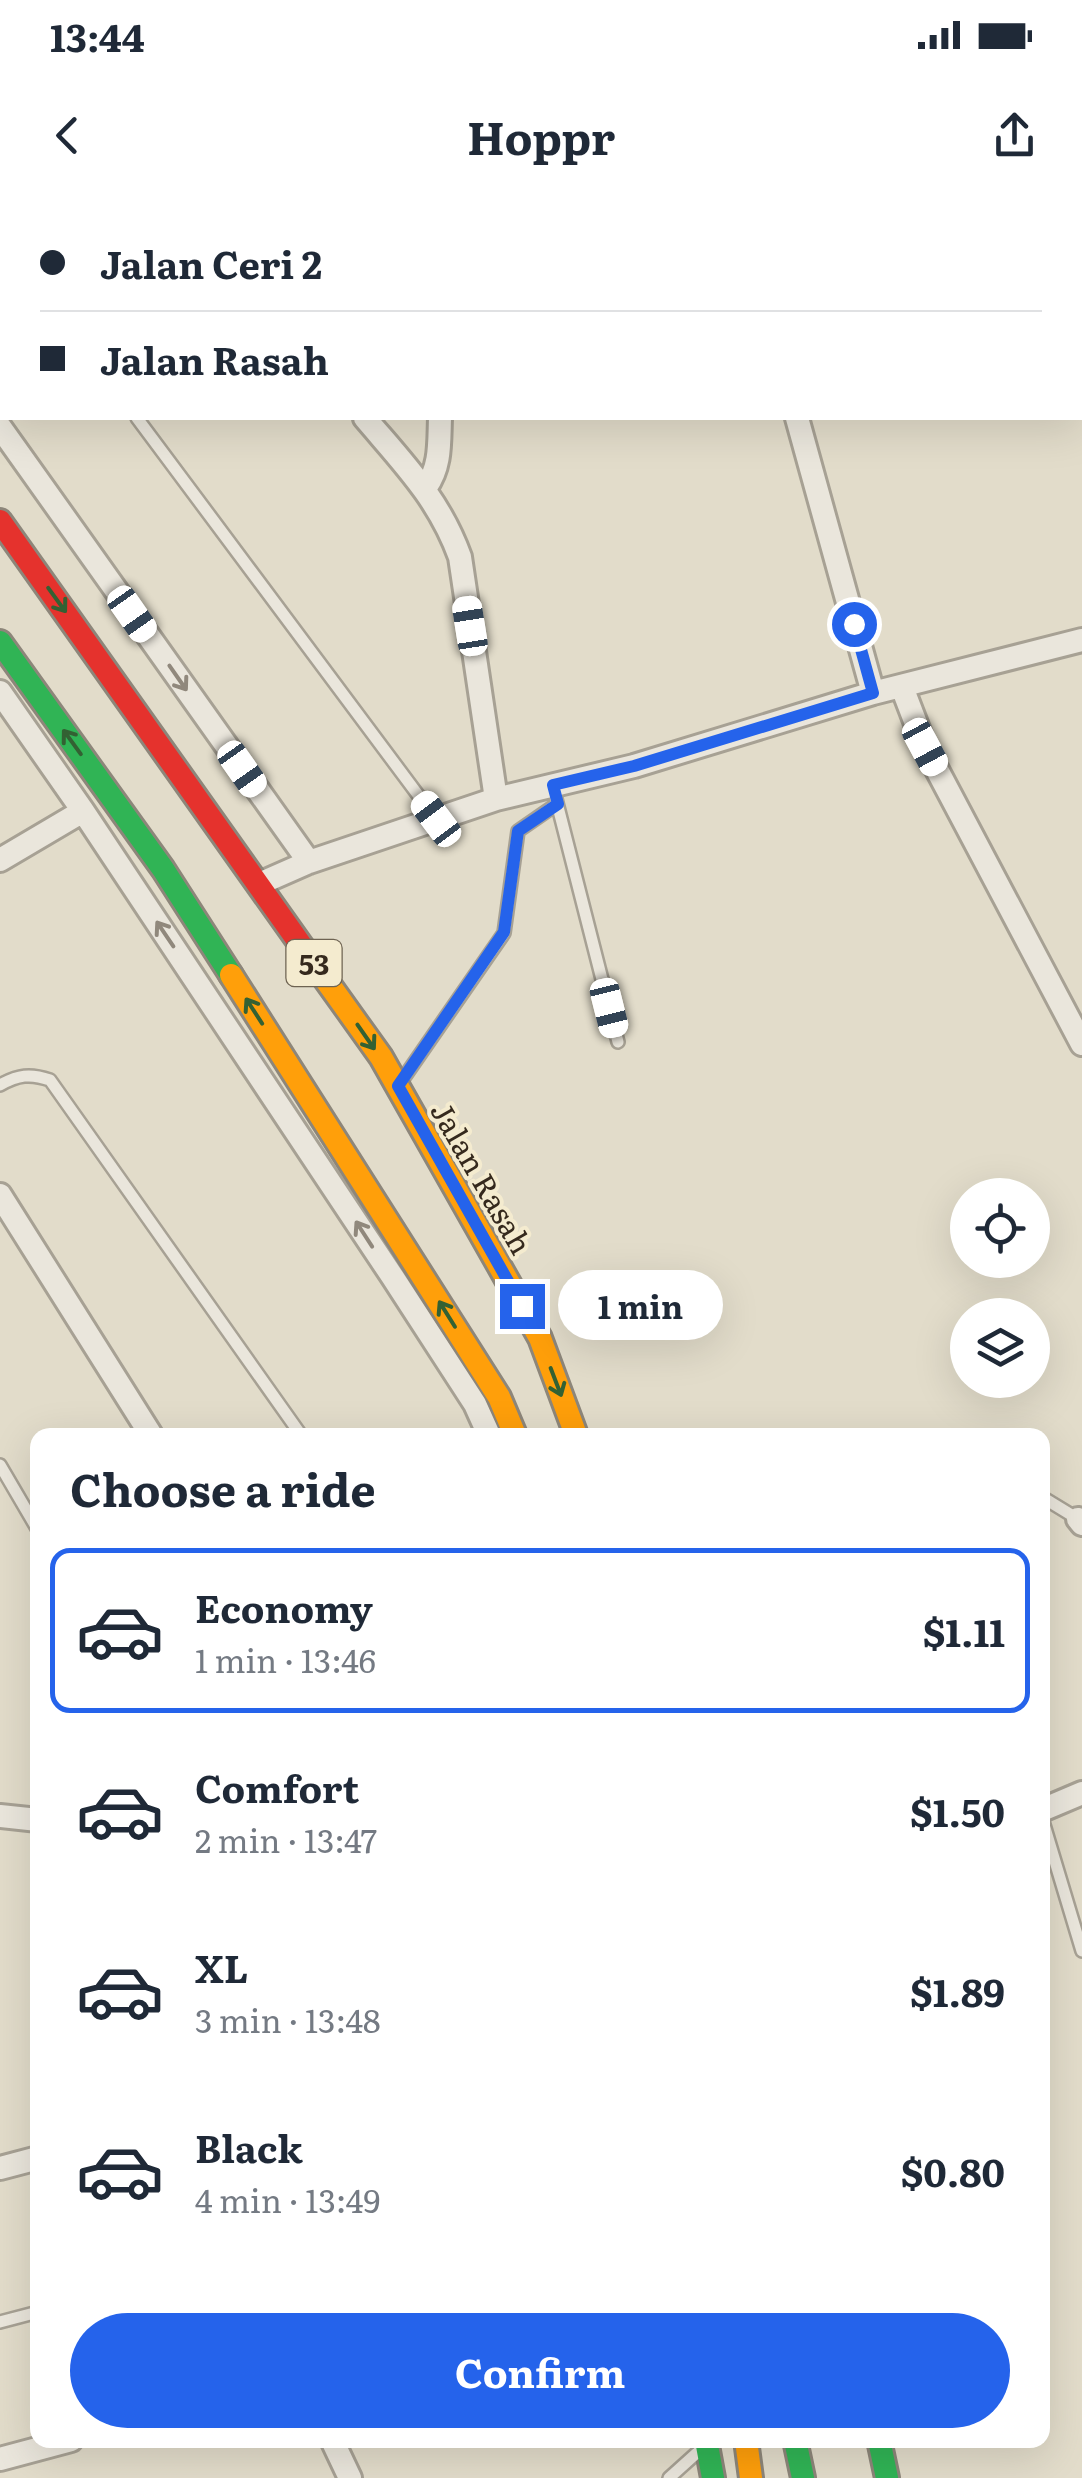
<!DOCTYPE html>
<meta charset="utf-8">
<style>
:root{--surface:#fff;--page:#f6f6f7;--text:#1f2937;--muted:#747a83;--line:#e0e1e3;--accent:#2563eb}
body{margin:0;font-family:Literata,serif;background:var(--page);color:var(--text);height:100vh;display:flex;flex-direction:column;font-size:38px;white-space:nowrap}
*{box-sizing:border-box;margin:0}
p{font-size:32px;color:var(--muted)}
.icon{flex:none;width:55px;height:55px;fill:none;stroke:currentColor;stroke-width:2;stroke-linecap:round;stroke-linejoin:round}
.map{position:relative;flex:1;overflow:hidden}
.sheet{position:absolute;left:30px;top:1228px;width:1020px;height:1020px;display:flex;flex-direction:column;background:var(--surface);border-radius:20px;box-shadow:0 10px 40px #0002}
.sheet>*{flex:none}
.guide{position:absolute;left:0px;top:0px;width:1082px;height:220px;box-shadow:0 10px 40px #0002;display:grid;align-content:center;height:220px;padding:0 40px;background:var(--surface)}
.buttons{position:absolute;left:950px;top:978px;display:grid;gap:20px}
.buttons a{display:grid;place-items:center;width:100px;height:100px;border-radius:50%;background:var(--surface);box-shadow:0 10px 40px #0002;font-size:50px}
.end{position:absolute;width:45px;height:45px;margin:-22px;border:12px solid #2563eb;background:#fff;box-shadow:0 0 0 5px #fff}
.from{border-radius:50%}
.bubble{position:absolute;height:70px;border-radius:35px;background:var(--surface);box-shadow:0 10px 40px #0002;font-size:32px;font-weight:700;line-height:70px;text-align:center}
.car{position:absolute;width:30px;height:60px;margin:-30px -15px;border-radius:12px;box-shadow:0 0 8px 2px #0007;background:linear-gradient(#fff 24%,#345 0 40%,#fff 0 76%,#345 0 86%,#fff 0)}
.guide b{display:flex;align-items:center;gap:35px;height:95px;font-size:38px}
.guide b+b{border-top:2px solid var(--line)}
.guide i{width:25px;height:25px;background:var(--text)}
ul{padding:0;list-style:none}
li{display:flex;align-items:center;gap:30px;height:165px;margin:0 20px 15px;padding:0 20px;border:5px solid transparent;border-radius:20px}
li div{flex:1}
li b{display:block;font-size:38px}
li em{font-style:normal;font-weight:700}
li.on{border-color:var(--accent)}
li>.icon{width:90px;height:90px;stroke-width:1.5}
h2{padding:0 40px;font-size:45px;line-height:120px}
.button{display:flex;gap:20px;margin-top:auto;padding:20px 40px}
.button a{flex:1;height:115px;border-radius:60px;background:var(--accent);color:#fff;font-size:40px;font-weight:700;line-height:115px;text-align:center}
.status{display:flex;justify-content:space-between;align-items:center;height:70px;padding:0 50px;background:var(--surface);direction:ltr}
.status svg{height:28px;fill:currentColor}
header{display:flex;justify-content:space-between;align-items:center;height:130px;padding:0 40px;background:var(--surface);font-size:45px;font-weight:700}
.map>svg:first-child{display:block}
</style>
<div class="status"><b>13:44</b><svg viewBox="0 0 49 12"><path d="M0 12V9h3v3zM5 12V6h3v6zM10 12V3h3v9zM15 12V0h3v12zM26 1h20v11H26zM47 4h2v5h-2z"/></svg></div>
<header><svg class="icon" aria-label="back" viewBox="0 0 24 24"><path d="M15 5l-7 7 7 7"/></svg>Hoppr<svg class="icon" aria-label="share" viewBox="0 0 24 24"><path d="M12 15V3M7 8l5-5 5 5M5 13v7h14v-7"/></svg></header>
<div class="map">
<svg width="1082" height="2278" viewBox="0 0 1082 2278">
<rect width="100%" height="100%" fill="#e2dcca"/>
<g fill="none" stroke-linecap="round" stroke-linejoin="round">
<g stroke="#a7a194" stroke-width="16">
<path id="lane" d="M137,218L436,619
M556,599L618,842
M403,879L504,733L518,631L557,604
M0,885C18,875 30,873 50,880L301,1235
M0,1265L38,1330
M1042,1297L1078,1319
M1042,1618L1082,1751
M0,2122L38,2112
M669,2278L699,2251"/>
</g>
<g stroke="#a7a194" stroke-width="28">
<path id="street" d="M256,2L258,0
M324,2V0
M450,2V0
M845,2L847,0
M365,218C404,264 439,299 460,357L496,599
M797,218L873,493
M0,227L309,662
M426,287C441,266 439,243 440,218
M902,487L925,547L1082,844
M0,492L83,611L392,1076L475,1204L489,1235
M0,660L83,611
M259,684L309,662L496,599L634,566L873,493L1082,440
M0,995L151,1235
M1078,1319L1082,1324
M1042,1610L1082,1593
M0,1616L38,1620
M0,1968L38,1958
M332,2240L350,2278
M0,2259L71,2240"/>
</g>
<g stroke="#8d867a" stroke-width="28">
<path id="fast" d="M0,442L163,669L231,775
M706,2240L713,2278
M795,2240L803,2278
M879,2240L887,2278"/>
</g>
<g stroke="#8d867a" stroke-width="28">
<path id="slow" d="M313,762L381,857L540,1138L576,1235
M231,775L499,1197L515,1235
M746,2240L751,2278"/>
</g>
<g stroke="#8d867a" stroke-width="28">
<path id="jam" d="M0,321L313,762"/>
</g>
<use href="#lane" stroke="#eae6dc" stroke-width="11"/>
<use href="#street" stroke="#eae6dc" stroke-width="22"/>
<use href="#fast" stroke="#30b455" stroke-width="22"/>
<use href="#slow" stroke="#ff9f0a" stroke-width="22"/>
<use href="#jam" stroke="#e5322d" stroke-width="22"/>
</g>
<defs><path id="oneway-shaft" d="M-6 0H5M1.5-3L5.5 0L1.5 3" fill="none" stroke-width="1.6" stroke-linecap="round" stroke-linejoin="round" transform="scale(2.5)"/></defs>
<g stroke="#336133">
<use href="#oneway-shaft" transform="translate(57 400) rotate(54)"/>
<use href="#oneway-shaft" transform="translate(72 542) rotate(-126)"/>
<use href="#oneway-shaft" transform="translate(254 811) rotate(-123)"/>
<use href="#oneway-shaft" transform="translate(366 837) rotate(55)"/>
<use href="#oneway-shaft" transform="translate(447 1114) rotate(-122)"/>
<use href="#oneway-shaft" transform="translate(556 1182) rotate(69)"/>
</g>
<g stroke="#90887c">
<use href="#oneway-shaft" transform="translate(178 478) rotate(55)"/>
<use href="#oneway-shaft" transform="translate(165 734) rotate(-124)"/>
<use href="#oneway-shaft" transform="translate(364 1034) rotate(-123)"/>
</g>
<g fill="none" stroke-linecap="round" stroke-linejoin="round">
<path stroke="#2563eb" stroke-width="12" d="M522,1106L398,886L504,732L518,631L558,604L553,585L634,566L873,493L854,424"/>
</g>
<g text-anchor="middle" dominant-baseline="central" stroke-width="8" stroke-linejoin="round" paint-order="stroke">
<rect fill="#f4ebcf" stroke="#6e6352" stroke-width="2.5" x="286.5" y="740" width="55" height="46" rx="8"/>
<g font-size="28" font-weight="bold" fill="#35291d">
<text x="314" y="763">53</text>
</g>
<g font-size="30" fill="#35291d" stroke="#f4ebcf">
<text transform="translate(483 977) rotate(60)">Jalan Rasah</text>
</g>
</g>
</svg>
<div class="buttons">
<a><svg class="icon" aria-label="locate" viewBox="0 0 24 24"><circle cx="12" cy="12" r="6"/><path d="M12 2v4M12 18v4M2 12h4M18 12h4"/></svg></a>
<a><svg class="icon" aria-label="layers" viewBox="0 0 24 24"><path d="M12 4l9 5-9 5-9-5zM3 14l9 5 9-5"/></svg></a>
</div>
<i class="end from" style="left:854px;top:424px"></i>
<i class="end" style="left:522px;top:1106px"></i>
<div class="bubble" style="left:558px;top:1070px;width:165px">1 min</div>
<i class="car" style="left:132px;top:414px;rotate:145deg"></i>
<i class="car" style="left:470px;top:426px;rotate:351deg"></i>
<i class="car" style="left:925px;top:547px;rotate:152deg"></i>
<i class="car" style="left:242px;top:569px;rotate:145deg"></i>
<i class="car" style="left:436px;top:619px;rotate:323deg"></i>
<i class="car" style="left:609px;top:808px;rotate:166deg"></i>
<div class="guide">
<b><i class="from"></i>Jalan Ceri 2</b>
<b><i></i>Jalan Rasah</b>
</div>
<section class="sheet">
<h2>Choose a ride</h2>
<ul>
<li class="on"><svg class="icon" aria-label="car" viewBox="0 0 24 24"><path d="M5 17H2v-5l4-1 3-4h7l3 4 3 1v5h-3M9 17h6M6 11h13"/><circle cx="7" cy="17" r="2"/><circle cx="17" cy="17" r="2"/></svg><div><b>Economy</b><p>1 min · 13:46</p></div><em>$1.11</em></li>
<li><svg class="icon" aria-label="car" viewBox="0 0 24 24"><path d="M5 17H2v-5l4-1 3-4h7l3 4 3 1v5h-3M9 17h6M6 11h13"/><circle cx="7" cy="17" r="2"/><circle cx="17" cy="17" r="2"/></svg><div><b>Comfort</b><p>2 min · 13:47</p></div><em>$1.50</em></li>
<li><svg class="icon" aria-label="car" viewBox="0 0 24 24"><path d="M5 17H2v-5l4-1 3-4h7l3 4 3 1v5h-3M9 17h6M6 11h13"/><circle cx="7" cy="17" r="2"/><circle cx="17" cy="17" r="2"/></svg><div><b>XL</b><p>3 min · 13:48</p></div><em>$1.89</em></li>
<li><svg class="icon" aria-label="car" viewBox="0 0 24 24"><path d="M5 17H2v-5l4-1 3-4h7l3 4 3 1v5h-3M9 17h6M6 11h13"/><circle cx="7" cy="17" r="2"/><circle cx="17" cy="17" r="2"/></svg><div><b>Black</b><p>4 min · 13:49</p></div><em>$0.80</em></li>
</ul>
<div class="button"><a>Confirm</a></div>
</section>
</div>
